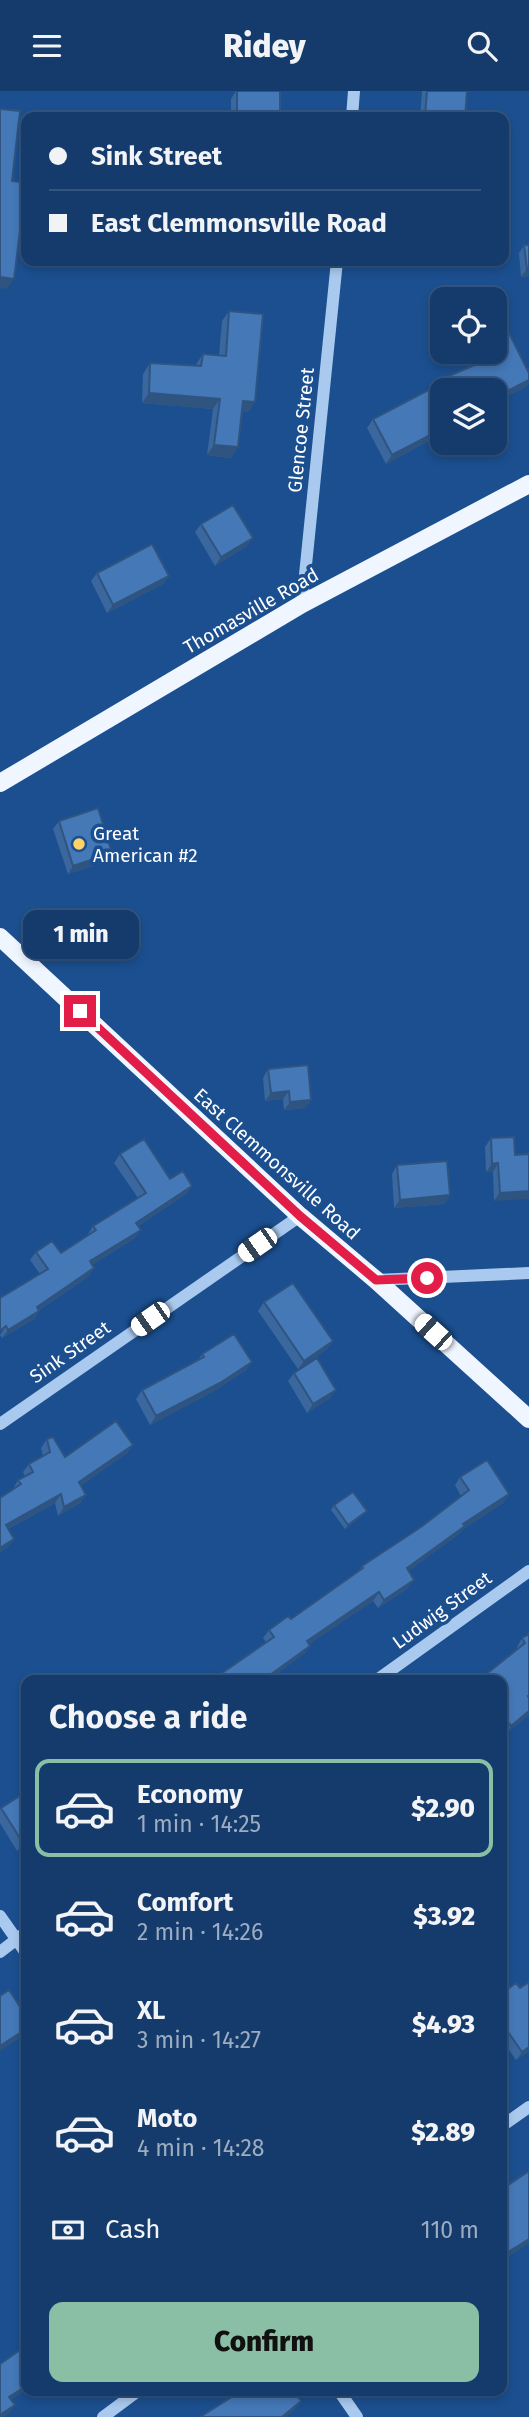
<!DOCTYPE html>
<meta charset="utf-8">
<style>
:root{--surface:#143b6b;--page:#1d4271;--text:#f1f3f6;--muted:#9dadc1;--line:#33557e;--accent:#8abfa5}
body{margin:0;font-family:"Fira Sans",sans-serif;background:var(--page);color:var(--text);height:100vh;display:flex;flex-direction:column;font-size:26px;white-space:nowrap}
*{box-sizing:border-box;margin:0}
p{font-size:23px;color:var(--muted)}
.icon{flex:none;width:38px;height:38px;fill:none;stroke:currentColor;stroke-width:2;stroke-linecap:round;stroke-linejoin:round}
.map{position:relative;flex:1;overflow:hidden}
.drawer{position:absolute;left:21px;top:1584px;width:486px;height:721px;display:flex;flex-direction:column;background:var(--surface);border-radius:14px;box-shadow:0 4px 10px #0003,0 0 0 2px var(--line)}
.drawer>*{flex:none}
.top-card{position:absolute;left:21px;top:21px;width:488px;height:154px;border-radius:14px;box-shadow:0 4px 10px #0003,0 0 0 2px var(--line);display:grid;align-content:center;height:154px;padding:0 28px;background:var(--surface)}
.tools{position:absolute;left:430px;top:196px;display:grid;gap:14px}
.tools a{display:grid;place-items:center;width:77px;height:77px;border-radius:14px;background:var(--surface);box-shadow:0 4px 10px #0003,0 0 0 2px var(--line);font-size:35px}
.end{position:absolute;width:32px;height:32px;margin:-16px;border:9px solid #e11d48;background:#fff;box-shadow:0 0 0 4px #fff}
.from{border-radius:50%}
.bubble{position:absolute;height:49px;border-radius:14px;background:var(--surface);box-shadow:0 4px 10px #0003,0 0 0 2px var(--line);font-size:23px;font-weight:800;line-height:49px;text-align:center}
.car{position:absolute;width:21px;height:42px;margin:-21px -10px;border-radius:9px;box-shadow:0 0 5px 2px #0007;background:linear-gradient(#fff 24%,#345 0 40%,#fff 0 76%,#345 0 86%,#fff 0)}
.top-card b{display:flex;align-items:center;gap:24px;height:66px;font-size:26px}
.top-card b+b{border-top:2px solid var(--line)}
.top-card i{width:18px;height:18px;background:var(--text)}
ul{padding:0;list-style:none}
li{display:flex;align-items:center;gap:21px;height:98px;margin:0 14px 10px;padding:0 14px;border:4px solid transparent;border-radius:14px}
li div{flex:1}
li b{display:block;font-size:26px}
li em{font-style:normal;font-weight:800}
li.on{border-color:var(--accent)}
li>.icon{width:63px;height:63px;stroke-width:1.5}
h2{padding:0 28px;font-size:32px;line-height:84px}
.pay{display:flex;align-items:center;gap:18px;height:77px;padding:0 28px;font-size:26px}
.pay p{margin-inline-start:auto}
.button{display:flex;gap:14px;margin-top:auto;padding:14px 28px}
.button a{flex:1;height:80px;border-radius:14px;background:var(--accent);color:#111;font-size:28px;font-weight:800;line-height:80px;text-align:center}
header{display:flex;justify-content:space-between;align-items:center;height:91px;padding:0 28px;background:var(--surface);font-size:32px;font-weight:800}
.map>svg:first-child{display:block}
</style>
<header><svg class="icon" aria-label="menu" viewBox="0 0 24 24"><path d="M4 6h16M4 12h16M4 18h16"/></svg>Ridey<svg class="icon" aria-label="search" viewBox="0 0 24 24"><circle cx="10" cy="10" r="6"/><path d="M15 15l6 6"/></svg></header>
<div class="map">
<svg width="529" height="2326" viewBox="0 0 529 2326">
<rect width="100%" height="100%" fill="#1b4f8f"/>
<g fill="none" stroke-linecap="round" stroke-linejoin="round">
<path stroke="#a9c9ee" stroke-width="12" d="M352,26L354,0
M302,513L337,170
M376,1189L529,1182
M0,1333L300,1125
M377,1589L529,1480
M0,1825L26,1862
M0,1861L26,1841
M502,2035L529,2016
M339,2300L357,2326
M103,2326L138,2300"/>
<path stroke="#f0f6ff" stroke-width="18" d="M0,692L302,513L529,393
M0,846L300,1125L376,1189L529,1328"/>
</g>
<path fill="#3a679d" d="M236,0H280V26H231V8Z
M422,0H467L465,26H420Z
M524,154H529V185L521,186L519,162Z
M229,220L255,311L248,321L242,320L238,356L231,367L207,364L213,318L142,312L143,283L150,272L195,275L203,263L219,264L222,230Z
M495,244L529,282V292L526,296L495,311V299H443V333L440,334L442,338L436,346L386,373L367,337L373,328L439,294L444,287L489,267L486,261H495Z
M201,433L247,455L215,475L195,441Z
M97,482L169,485L163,493L107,522L91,490Z
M59,730L112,762L107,770L68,783L53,738Z
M268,978L311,1009L305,1017L284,1019L283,1008L265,1010L263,987Z
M491,1047L515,1064L529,1063L494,1110L493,1081H486L485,1056Z
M120,1063L170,1088L192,1095L186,1103L138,1135L141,1139L135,1147L92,1174L94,1177L88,1186L39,1219V1220L34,1228L2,1247L0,1244L40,1183L30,1169L36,1161L61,1162L88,1144V1143L93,1135L138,1107L114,1072Z
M397,1074L450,1104L444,1113L394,1117L392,1083Z
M264,1211L333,1250L327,1258L298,1278L258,1220Z
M202,1263L252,1271L246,1279L214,1300L150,1334L136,1308L142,1299L198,1269Z
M294,1282L330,1307L307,1322L288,1290Z
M47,1348L65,1366L133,1354L127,1362L80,1395L86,1404L80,1412L58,1425L55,1412L8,1438L14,1448L8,1456L0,1461V1407L13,1398L18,1389L25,1386L23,1381L29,1373L43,1365L41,1357Z
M460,1386L509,1403L503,1412L463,1438L459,1443L408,1480V1497L378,1517L373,1510L309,1553L310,1555L304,1563L266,1551L263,1547L269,1539L291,1528L357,1482L362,1475L421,1436L461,1405L455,1394Z
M334,1414L367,1420L363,1424L345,1438L331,1419Z
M529,1543V1624L505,1643L502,1639V1589L518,1558L517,1556L522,1547Z
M1,1717L26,1755L17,1760L0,1732V1719Z
M529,1891V1960L516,1969L502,1949V1902L520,1897Z"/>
<path fill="#305480" d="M529,177V185L521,186L527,178Z
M0,186L14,188L7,198L0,197Z
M529,289V292L526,296L495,311V306Z
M149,302L220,308L213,318L142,312Z
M243,310L255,311L248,321L236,320Z
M443,327V333L432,337L438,329Z
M442,338L436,346L386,373L392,364Z
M214,354L238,356L231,367L207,364Z
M253,447L247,455L215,475L221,466Z
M169,485L163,493L107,522L113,514Z
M112,762L107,770L68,783L73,775Z
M289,1000L283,1008L265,1010L271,1002Z
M311,1009L305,1017L284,1019L290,1011Z
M498,1072L493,1081H486L492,1073Z
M192,1095L186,1103L130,1140L136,1132Z
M529,1100V1108L494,1110L500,1102Z
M450,1104L444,1113L394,1117L400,1109Z
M141,1139L135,1147L84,1179L90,1170Z
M94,1177L88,1186L31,1224L37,1216Z
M39,1220L34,1228L2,1247L8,1239Z
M333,1250L327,1258L298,1278L304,1270Z
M252,1271L246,1279L214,1300L150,1334L156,1325Z
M336,1299L330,1307L307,1322L313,1313Z
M133,1354L127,1362L73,1400L79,1391Z
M61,1403L55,1412L0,1442L6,1434Z
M509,1403L503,1412L463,1438L459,1443L401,1486L407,1477L463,1433Z
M86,1404L80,1412L58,1425L64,1416Z
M367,1420L363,1424L345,1438L348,1434Z
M14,1448L8,1456L0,1461V1457Z
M414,1489L408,1497L378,1517L384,1509Z
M379,1501L373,1510L301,1559L307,1550Z
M310,1555L304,1563L269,1589H263Z
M529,1620V1624L505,1643L511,1635Z
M26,1750V1755L17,1760L23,1752Z
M26,1938V1943L0,1960V1955Z
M529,1956V1960L516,1969L522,1961Z
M529,2148V2152L502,2170V2165Z
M26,2295V2299L3,2314L9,2306Z
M301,2310L295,2318L286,2326H282Z
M15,2314L9,2323L4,2326H0V2324Z"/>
<path fill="#4478b7" stroke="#305480" stroke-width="2" d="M237,0H280V26H237Z
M427,0H467L465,26H425Z
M0,18L20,20L12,90L26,92L14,188L0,186Z
M524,154H529V177L527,178Z
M229,220L263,223L255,311L243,310L238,356L214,354L220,308L149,302L150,272L201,275L203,263L226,265Z
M507,238L529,282V289L495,306V299H443V327L438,329L442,338L392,364L373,328L446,290L444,287L498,264L495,259V244Z
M233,414L253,447L221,466L201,433Z
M152,453L169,485L113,514L97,482Z
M98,717L112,762L73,775L59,730Z
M308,974L311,1009L290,1011L289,1000L271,1002L268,978Z
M514,1046L515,1064L529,1063V1100L500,1102L498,1072L492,1073L491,1047Z
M144,1048L170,1088L183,1080L192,1095L136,1132L141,1139L90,1170L94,1177L37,1216L39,1220L8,1239L6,1235L0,1240V1207L48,1178L36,1161L52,1150L61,1162L96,1139L93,1135L146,1102L120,1063Z
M447,1070L450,1104L400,1109L397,1074Z
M293,1192L333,1250L304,1270L264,1211Z
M234,1243L252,1271L220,1292L156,1325L142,1299L204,1266L202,1263Z
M317,1267L336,1299L313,1313L294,1282Z
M116,1330L133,1354L79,1391L86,1404L64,1416L61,1403L6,1434L14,1448L0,1457V1407L21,1393L18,1389L33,1381L29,1373L50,1361L47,1348L53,1346L65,1366Z
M487,1369L509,1403L463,1433L465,1435L407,1477L414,1489L384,1509L379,1501L307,1550L310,1555L263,1589H212L274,1546L269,1539L288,1525L291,1528L363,1477L362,1475L421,1436L469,1399L460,1386Z
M353,1401L367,1420L348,1434L334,1414Z
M529,1543V1604L528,1605L529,1607V1620L511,1635L502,1623V1589H479L525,1552L522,1547Z
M26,1701V1750L23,1752L1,1717Z
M529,1891V1956L522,1961L506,1938L502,1941V1902L516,1892L520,1897Z
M9,1899L26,1925V1938L0,1955V1905Z
M529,2080V2148L502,2165V2098Z
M26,2255V2295L9,2306L15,2314L0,2324V2273Z
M246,2300H293L301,2310L282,2326H200L238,2302L239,2305Z"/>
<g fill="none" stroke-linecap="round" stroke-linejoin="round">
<path stroke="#e11d48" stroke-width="9" d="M80,920L300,1125L376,1189L427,1187"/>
</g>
<circle fill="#ffd166" stroke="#1b4f8f" stroke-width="2.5" cx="79" cy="753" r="7"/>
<g text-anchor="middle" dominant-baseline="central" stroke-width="7" stroke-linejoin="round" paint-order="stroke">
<g font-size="19" fill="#fff" stroke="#1b4f8f">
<text transform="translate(301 339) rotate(-84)">Glencoe Street</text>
<text transform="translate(251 520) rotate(-30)">Thomasville Road</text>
<text transform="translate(277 1073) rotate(42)">East Clemmonsville Road</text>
<text transform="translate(70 1261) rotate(-35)">Sink Street</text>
<text transform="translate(442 1519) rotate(-36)">Ludwig Street</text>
</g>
<g font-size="19" fill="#fff" stroke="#1b4f8f" text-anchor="start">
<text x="93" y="742">Great<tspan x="93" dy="22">American #2</tspan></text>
</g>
</g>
</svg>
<div class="tools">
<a><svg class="icon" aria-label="locate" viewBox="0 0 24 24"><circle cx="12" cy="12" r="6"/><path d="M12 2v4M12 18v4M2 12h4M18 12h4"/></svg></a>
<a><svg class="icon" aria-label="layers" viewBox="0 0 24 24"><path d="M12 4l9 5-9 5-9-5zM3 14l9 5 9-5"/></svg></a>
</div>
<i class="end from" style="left:427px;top:1187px"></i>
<i class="end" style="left:80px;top:920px"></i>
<div class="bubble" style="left:23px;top:819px;width:116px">1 min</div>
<i class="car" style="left:257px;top:1154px;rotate:235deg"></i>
<i class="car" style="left:150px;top:1228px;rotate:235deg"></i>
<i class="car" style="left:433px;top:1241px;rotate:312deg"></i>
<div class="top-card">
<b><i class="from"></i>Sink Street</b>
<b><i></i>East Clemmonsville Road</b>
</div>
<section class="drawer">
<h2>Choose a ride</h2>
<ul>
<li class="on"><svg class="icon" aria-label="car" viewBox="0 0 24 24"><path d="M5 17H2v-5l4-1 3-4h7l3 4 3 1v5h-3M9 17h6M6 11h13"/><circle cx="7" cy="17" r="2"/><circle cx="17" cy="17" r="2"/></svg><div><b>Economy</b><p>1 min · 14:25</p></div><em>$2.90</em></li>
<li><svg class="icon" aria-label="car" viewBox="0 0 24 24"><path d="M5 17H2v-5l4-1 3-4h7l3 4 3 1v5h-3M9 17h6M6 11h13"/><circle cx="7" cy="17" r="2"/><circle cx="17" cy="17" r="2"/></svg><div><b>Comfort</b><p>2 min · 14:26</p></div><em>$3.92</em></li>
<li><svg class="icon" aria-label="car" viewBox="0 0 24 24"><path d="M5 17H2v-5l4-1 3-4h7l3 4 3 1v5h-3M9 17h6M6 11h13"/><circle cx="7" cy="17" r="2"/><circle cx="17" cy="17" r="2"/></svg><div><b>XL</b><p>3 min · 14:27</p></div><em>$4.93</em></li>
<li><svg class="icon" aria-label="car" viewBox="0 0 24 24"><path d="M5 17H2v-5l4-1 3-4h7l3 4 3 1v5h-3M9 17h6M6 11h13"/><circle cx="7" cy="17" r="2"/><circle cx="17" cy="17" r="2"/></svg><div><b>Moto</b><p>4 min · 14:28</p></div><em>$2.89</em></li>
</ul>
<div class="pay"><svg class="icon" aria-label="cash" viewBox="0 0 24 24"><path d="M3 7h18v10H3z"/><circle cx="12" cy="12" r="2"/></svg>Cash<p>110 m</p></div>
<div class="button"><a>Confirm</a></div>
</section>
</div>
